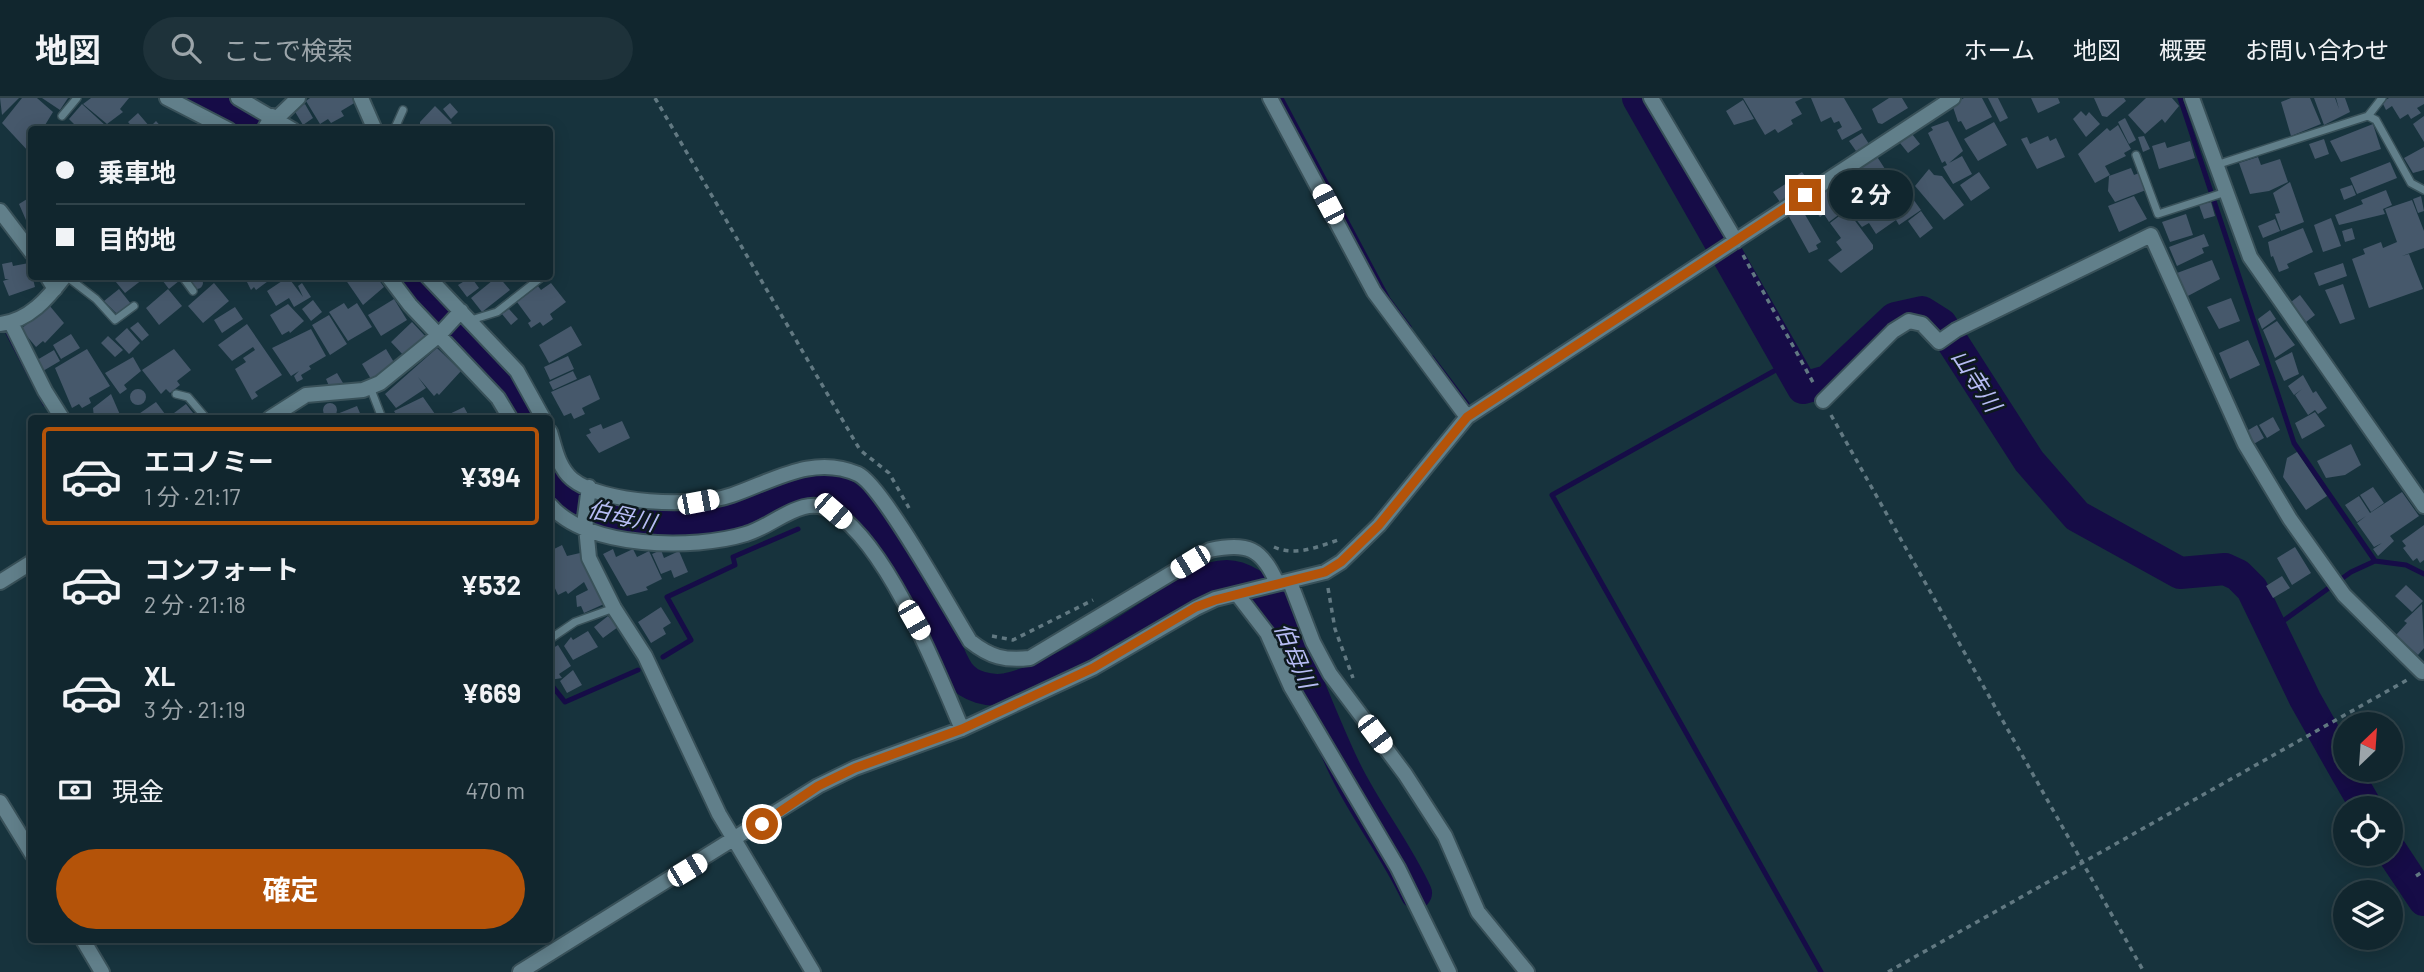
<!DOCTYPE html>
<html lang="ja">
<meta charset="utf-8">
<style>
:root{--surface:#11262e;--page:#1e323a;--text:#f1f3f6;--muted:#9ca5aa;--line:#30434a;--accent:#b45309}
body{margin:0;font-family:Barlow,"Noto Sans JP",sans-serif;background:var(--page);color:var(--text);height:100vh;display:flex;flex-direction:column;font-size:26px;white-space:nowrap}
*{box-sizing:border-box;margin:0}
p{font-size:23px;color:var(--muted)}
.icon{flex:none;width:38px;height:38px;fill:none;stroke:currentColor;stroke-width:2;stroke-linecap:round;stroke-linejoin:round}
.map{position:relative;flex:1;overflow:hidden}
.sheet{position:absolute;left:28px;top:317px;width:525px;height:528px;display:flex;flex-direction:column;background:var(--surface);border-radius:7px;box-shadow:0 4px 18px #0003,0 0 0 2px var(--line)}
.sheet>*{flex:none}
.banner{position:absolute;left:28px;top:28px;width:525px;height:154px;border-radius:7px;box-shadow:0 4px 18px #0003,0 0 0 2px var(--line);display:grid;align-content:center;height:154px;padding:0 28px;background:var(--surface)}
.needle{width:46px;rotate:25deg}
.controls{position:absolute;left:2333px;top:614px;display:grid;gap:14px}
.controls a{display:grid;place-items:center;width:70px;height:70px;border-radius:50%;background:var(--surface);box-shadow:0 4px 18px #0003,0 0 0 2px var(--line);font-size:35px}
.end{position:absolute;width:32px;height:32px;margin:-16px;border:9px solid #b45309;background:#fff;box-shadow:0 0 0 4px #fff}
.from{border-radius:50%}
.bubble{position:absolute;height:49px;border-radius:24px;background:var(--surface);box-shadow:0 4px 18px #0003,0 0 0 2px var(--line);font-size:23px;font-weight:700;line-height:49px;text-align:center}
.car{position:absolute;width:21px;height:42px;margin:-21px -10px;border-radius:9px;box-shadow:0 0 5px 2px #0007;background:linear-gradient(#fff 24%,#345 0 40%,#fff 0 76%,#345 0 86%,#fff 0)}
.banner b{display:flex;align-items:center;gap:24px;height:66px;font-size:26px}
.banner b+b{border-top:2px solid var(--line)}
.banner i{width:18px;height:18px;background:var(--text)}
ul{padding:12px 0 0;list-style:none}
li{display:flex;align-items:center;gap:21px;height:98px;margin:0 14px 10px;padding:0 14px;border:4px solid transparent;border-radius:7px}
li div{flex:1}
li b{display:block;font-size:26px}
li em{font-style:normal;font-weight:700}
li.on{border-color:var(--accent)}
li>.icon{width:63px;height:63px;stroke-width:1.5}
.pay{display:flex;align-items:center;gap:18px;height:77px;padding:0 28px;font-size:26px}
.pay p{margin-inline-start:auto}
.action{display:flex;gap:14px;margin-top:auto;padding:14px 28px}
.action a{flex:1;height:80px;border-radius:42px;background:var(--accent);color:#fff;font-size:28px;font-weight:700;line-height:80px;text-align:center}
header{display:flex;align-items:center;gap:42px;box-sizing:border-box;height:98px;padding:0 35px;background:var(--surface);border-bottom:2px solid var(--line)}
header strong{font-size:33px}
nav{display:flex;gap:38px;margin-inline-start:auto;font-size:24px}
.search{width:490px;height:63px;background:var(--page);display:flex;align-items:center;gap:18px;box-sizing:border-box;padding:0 24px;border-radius:38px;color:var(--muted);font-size:26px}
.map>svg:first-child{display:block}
</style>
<header>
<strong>地図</strong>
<div class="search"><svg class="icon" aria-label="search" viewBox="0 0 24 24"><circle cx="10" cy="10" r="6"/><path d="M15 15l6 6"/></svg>ここで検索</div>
<nav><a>ホーム</a><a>地図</a><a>概要</a><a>お問い合わせ</a></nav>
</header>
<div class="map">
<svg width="2424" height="874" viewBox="0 0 2424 874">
<rect width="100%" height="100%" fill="#17333d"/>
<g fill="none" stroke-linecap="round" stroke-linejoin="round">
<path stroke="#160c47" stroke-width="5" d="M1281,0L1388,201L1409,229
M2180,0L2294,345L2375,463L2351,474L2272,531
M8,235L45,306
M1432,260L1467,306
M1774,273L1552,397L1821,874
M2375,463L2406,467L2424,476
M663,559L691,542L667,499L735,467L733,459L798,431
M550,591L553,589L565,604L638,572"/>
<path stroke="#160c47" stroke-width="32" d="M195,0L255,32
M1638,0L1803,290L1828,283L1895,220L1922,214L1941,226L2029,363L2077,418L2180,475L2225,471L2238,477L2252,491L2305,601L2345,672
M408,178C447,228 499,263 527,320
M550,384C563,404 581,408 603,415C641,427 678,433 717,423C754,413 792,375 831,390C873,406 921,492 939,531C945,545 950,563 959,575C969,589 990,594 1007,591C1051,582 1118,539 1157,513C1178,499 1200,478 1227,478C1243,478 1261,492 1273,502C1297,556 1317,611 1342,665C1363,711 1394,748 1416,795
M2345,672L2367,710
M2390,751L2424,802"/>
</g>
<path fill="#46586b" d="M0,0H19L2,17Z
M22,0H37L53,14L42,32H32L27,42L32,46L29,54L2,25Z
M42,0H68L60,12Z
M91,0H129L120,11L123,14L107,26L83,6Z
M310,0H353L356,4L341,13L344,18L331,25L328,21L320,26L306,3Z
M1743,0H1803L1795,4L1802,16L1791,22L1793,26L1778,35L1775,31L1765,37Z
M1811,0H1844L1862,31L1842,42L1837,32L1842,29L1839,23L1834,25L1831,19L1821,24Z
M1889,0H1902L1908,10L1882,26L1878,25L1872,11Z
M1964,0H1982L1992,19L1966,32L1961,23L1958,24L1952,6Z
M1988,0H1998L2008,20L2000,24Z
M2031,0H2058L2060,5L2038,15Z
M2094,0H2124L2126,3L2107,19L2102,18Z
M2146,0H2172L2179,8L2165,25L2162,21L2145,36L2128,17Z
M2291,0H2310L2321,26L2291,38L2281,4Z
M2314,0H2335L2339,11L2336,0H2345L2350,14L2324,27Z
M2389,0H2424V6L2417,10L2421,15L2411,21L2408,16L2400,21L2392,8L2386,12L2382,4Z
M1743,2L1754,21L1734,27L1726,13Z
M450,5L458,14L451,21L443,11Z
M82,6L106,28L103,32H80L69,21Z
M305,6L313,20L303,27L294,12Z
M435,8L452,25L444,32H420V24Z
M2081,13L2086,18L2089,14L2100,26L2086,39L2073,21Z
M138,15L150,29L156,23L164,32H135L128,24Z
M2424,18V44L2413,26Z
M2125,20L2136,42L2129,46L2118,24Z
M1948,23L1963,53L1949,65L1962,58L1972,76L1953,86L1943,69L1947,67L1945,63L1942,65L1928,35L1933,32L1931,29Z
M1994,24L2007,47L1978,63L1964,41Z
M2373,26L2381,51L2341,64L2330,43Z
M2118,27L2131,51L2124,55L2126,58L2105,68L2110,77L2095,85L2078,56L2107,30L2110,33Z
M1862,35L1869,46L1856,53L1849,43Z
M1912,36L1920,46L1908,55L1900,45Z
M2048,38L2050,43L2056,40L2065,59L2037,71L2021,41L2027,39L2030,46Z
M2144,38L2150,51L2143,54L2138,39Z
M2324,41L2329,56L2315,61L2309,46Z
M2190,43L2195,60L2159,71L2152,48L2165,44L2167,50Z
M2424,49V72L2413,75L2404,60Z
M1876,57L1885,71L1875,78L1870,70L1862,77L1857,70Z
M2258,59L2261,67L2280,61L2288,84L2269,93L2250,96L2239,65Z
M2390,64L2397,80L2357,96L2350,80Z
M2131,70L2134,77L2139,75L2146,92L2115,104L2108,93L2109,78Z
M1929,71L1934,77L1942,78L1964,107L1944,122L1915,88Z
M1802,74L1810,85L1798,94L1790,82Z
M1979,74L1990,90L1971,103L1960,87Z
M1849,75L1860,91L1850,98L1858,109L1853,112L1834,85Z
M1895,84L1904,97L1908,94L1921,112L1899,127L1896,122L1876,136L1869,125L1862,129L1851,115Z
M2290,84L2304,124L2281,133L2275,116L2280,115L2273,95Z
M1787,85L1794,95L1780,104L1773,94Z
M2352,87L2356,97L2344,102L2340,91Z
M1833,88L1848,110L1829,124L1824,116L1820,119L1809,105Z
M2386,92L2392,107L2383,111L2385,116L2339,127L2335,117L2363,106L2361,102Z
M32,98V127L29,129L19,106Z
M2134,98L2147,121L2119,134L2108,108Z
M2421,98L2424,113L2418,115L2413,101Z
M2412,102L2424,133V150L2402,158L2409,156L2423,191L2369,210L2352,161L2365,156L2363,151L2381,144L2383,150L2397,144L2385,111Z
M2211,104L2215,118L2204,121L2199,107Z
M1800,108L1821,144L1816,147L1818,151L1809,155L1787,115Z
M1847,112L1873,147V151L1841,175L1828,162L1842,152L1836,144L1841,140L1830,125Z
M1921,113L1933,130L1920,140L1908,123Z
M2186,116L2193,137L2170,144L2162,124Z
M2331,120L2341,148L2323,154L2314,127Z
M2275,121L2280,133L2263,140L2258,128Z
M2303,130L2313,154L2287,166L2289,170L2279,174L2273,158L2271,159L2268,144Z
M2352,130L2355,141L2345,144L2342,133Z
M2204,136L2209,148L2202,150L2204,155L2177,168L2169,149Z
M2212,162L2220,181L2186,199L2177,175Z
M12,164L13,168L29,165L35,189L9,198L3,183L9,181H5L2,166Z
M2343,165L2347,178L2319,188L2314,175Z
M111,178H147L125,195Z
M159,178H175L179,183L169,191Z
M244,178H275L256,192L254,189L251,192Z
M343,178H376L384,189L363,207Z
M498,178L510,192L482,214L471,200Z
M191 185a6 6 0 1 1 12 0a6 6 0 1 1-12 0Z
M288,179L303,199L298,188L302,185L311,199L294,209L289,200L276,208L267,193Z
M471,179L479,190L467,199L458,187Z
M214,185L229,203L203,225L188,208Z
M551,185L566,204L550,216L553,221L543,228L540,224L531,230L528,225L531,223L517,204L538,188L541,192Z
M2343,186L2355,221L2340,226L2325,192Z
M119,191L131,206L118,217L104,203Z
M168,191L182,208L159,227L146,210Z
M2300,197L2315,217L2306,224L2291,204Z
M2231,200L2240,223L2219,231L2207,209Z
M394,201L407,222L381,238L368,217Z
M313,202L322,214L311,223L302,211Z
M344,205L348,211L357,205L372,229L348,243L329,214Z
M288,206L304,223L290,235L289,233L282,237L270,217Z
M49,207L64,225L45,245L43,243L36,249L21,231Z
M235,209L243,221L222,235L214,222Z
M509,211L518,221L511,227L502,216Z
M2270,212L2276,221L2262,231L2258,221Z
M329,217L347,246L330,257L312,227Z
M2277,223L2295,247L2275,260L2263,232Z
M138,224L149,237L142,243L130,230Z
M412,224L426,239L405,259L391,244Z
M247,226L282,277L255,294L258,298L252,302L235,271L246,264L243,260L255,252L253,249L232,263L218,247Z
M571,228L582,247L549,265L539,247Z
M127,230L140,245L129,256L115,241Z
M311,231L326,258L309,268L311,271L301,277L303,281L297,284L294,278L299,273L291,278L272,250Z
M71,236L80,250L61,261L53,247Z
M108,238L123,252L115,259L101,245Z
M2248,242L2260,267L2230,281L2219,255Z
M437,250L461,273L439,297L437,295L434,298L418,279L426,290L396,310L385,296Z
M87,251L110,288L89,300L91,305L82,310L79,306L72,310L55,270Z
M174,251L191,272L177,283L180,287L170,295L166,291L161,296L142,272Z
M386,251L395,266L371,281L362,266Z
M54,252L60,263L43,273L37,262Z
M2292,254L2299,276L2284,283L2275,263Z
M568,258L574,271L550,282L544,269Z
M133,259L141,273L124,287L127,291L120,296L105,275Z
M573,273L577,281L553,292L549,284Z
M337,275L343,285L329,288L326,281Z
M590,277L600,301L582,310L585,316L574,321L571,315L564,318L551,294Z
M2303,277L2313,295L2316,293L2327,310L2318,316L2315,312L2308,317L2295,297L2302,291L2294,297L2288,288Z
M130 299a8 8 0 1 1 16 0a8 8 0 1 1-16 0Z
M111,296L121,319L94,320L93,310Z
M423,299L435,316L424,320H398L394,313Z
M156,304L168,320H133Z
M323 312a7 7 0 1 1 14 0a7 7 0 1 1-14 0Z
M186,306L197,320H172L170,318Z
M357,308L362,320H327Z
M464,309L470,320H441Z
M2315,314L2325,328L2302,341L2295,325Z
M2273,319L2280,332L2267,340L2259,327Z
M622,323L630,340L599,355L586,337L591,335L589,331L601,326L603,331Z
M2257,327L2264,340L2252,347L2245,334Z
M2351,346L2361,367L2345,377L2326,380L2317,363Z
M2297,354L2327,398L2306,412L2283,379L2287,360Z
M2373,389L2384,405L2371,414L2360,397Z
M2402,394L2419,418L2390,438L2394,443L2378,458L2373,451L2382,445L2374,449L2357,425L2366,418L2357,424L2345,407L2359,398L2370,415Z
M2424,427V462L2420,465L2417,460L2413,463L2403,450L2406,448L2402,443Z
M562,447L567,458L580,455L604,506L584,515L581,508L577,509L576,498L588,492L584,484L568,496L566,493L558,497L550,479V453Z
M2295,449L2311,475L2292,487L2277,460Z
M613,451L616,459L633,451L637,459L649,453L662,481L646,489L648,492L627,498L603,456Z
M661,452L664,460L679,453L688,474L674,480L671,472L661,476L652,456Z
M2282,478L2290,490L2273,500L2266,488Z
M2406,487L2423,503L2412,514L2395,498Z
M2422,506L2424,550L2418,557L2396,537L2407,525L2404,523Z
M661,509L671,525L663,530L666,536L651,545L638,524Z
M608,518L618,529L603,540L594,529Z
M588,533L598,549L573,562L564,548L571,539L573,542Z
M558,547L571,568L559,576L562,580L550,582V552Z
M573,572L582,587L567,595L560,583Z"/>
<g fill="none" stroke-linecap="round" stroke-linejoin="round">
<g stroke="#395159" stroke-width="10">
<path id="service" d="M62,18L77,0
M2368,18L2382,0
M394,32L403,12
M2136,57L2158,116L2226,94
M2216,67L2368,18L2376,22L2411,85L2424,92
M66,178L96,201L115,222L134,208
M182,178L193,193
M471,222L497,214L543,178
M370,289L382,320
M176,296L188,299L206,320
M550,541L575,524L614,510"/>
</g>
<g stroke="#395159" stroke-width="18">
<path id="minor" d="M167,0L229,32
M238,0L293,32
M361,0L375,32
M1270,0L1374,194L1467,319
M1651,0L1736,143
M2192,0L2250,159L2424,408
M276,21L298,0
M264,32L272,18
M0,113L32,155
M47,178L55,191
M388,178L410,207L498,300L510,320
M427,178L517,273L543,320
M11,225L45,293L62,320
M0,226C29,223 48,200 65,178
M1823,303L1893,233L1909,223L1922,226L1939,244L1956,232L2151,137L2245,346L2290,421L2344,497L2422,574
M270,320L306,297L363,292L380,285L439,237L461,213
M550,334C555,350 558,369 572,381C602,406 695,410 732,397C773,383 813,356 858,376C882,387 952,514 970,543C990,559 1005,563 1030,560L1210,452C1247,444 1262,450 1277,485
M589,389L585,419L589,460L614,510L645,558L719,716L813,874
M550,407C587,451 694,452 746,436C775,428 803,394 834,414C888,448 937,572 962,631
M0,484L32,464
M1290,484L1313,544L1330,576L1405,676L1445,738L1478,814L1527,874
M1237,496L1267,535L1291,589L1398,770L1449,874
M0,704L32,756
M83,842L102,874
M520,874L818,688L855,670L962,631L1093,570L1196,510L1215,501L1325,474L1341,464L1379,427L1467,319L1953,0"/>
</g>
<path stroke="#627982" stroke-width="3.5" stroke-dasharray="5 5" stroke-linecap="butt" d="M655,0L860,352L889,375L909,410
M1743,157L1815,288
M1831,317L2144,874
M1274,449C1296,459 1320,448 1341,441
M1328,490L1335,531L1353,580
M992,538L1013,542L1093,502
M2416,778L2424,773
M1888,874L2407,582"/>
<use href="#service" stroke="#617f8a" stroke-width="7"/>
<use href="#minor" stroke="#617f8a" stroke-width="14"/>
</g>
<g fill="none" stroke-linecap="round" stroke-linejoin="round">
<path stroke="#b45309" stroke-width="9" d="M762,726L818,688L855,670L962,631L1093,570L1196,509L1215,502L1325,474L1341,464L1379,427L1467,319L1805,97"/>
</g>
<g text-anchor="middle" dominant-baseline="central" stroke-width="5" stroke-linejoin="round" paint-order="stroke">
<g font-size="23" font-style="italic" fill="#b7bcf4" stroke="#0d191e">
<text transform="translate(1977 282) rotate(57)">山寺川</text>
<text transform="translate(622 417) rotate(13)">伯母川</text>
<text transform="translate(1296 557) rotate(67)">伯母川</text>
</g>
</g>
</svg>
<div class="controls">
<a><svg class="needle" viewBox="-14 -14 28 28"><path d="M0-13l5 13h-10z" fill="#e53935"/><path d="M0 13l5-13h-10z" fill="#9ca5aa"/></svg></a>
<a><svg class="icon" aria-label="locate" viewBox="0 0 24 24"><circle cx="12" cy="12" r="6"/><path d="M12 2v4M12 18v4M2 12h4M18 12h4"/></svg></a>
<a><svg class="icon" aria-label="layers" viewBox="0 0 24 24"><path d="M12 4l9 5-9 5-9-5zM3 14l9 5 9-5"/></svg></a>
</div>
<i class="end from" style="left:762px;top:726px"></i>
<i class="end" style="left:1805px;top:97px"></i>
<div class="bubble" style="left:1829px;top:72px;width:84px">2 分</div>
<i class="car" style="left:1328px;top:106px;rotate:332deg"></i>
<i class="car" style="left:698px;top:404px;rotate:79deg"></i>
<i class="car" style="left:833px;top:413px;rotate:131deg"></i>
<i class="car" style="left:1190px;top:464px;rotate:239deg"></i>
<i class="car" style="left:914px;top:522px;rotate:150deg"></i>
<i class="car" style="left:1375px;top:636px;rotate:143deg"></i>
<i class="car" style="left:687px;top:772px;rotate:59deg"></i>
<div class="banner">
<b><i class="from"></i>乗車地</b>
<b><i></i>目的地</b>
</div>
<section class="sheet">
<ul>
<li class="on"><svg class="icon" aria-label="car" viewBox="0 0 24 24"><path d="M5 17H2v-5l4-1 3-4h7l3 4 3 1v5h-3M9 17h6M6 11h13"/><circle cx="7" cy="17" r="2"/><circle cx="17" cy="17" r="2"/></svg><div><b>エコノミー</b><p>1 分 · 21:17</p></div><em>¥394</em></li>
<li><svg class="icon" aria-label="car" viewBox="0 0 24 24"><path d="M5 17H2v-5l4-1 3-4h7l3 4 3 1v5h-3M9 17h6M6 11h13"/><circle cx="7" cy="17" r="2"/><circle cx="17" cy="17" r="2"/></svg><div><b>コンフォート</b><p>2 分 · 21:18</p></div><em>¥532</em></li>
<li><svg class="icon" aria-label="car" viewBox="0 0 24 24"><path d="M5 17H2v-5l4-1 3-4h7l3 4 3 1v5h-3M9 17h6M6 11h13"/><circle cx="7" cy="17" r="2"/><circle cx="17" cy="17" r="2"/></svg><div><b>XL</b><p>3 分 · 21:19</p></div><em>¥669</em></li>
</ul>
<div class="pay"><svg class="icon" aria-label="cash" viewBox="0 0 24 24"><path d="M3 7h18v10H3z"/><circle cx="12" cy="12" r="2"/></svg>現金<p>470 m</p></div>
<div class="action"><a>確定</a></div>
</section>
</div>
